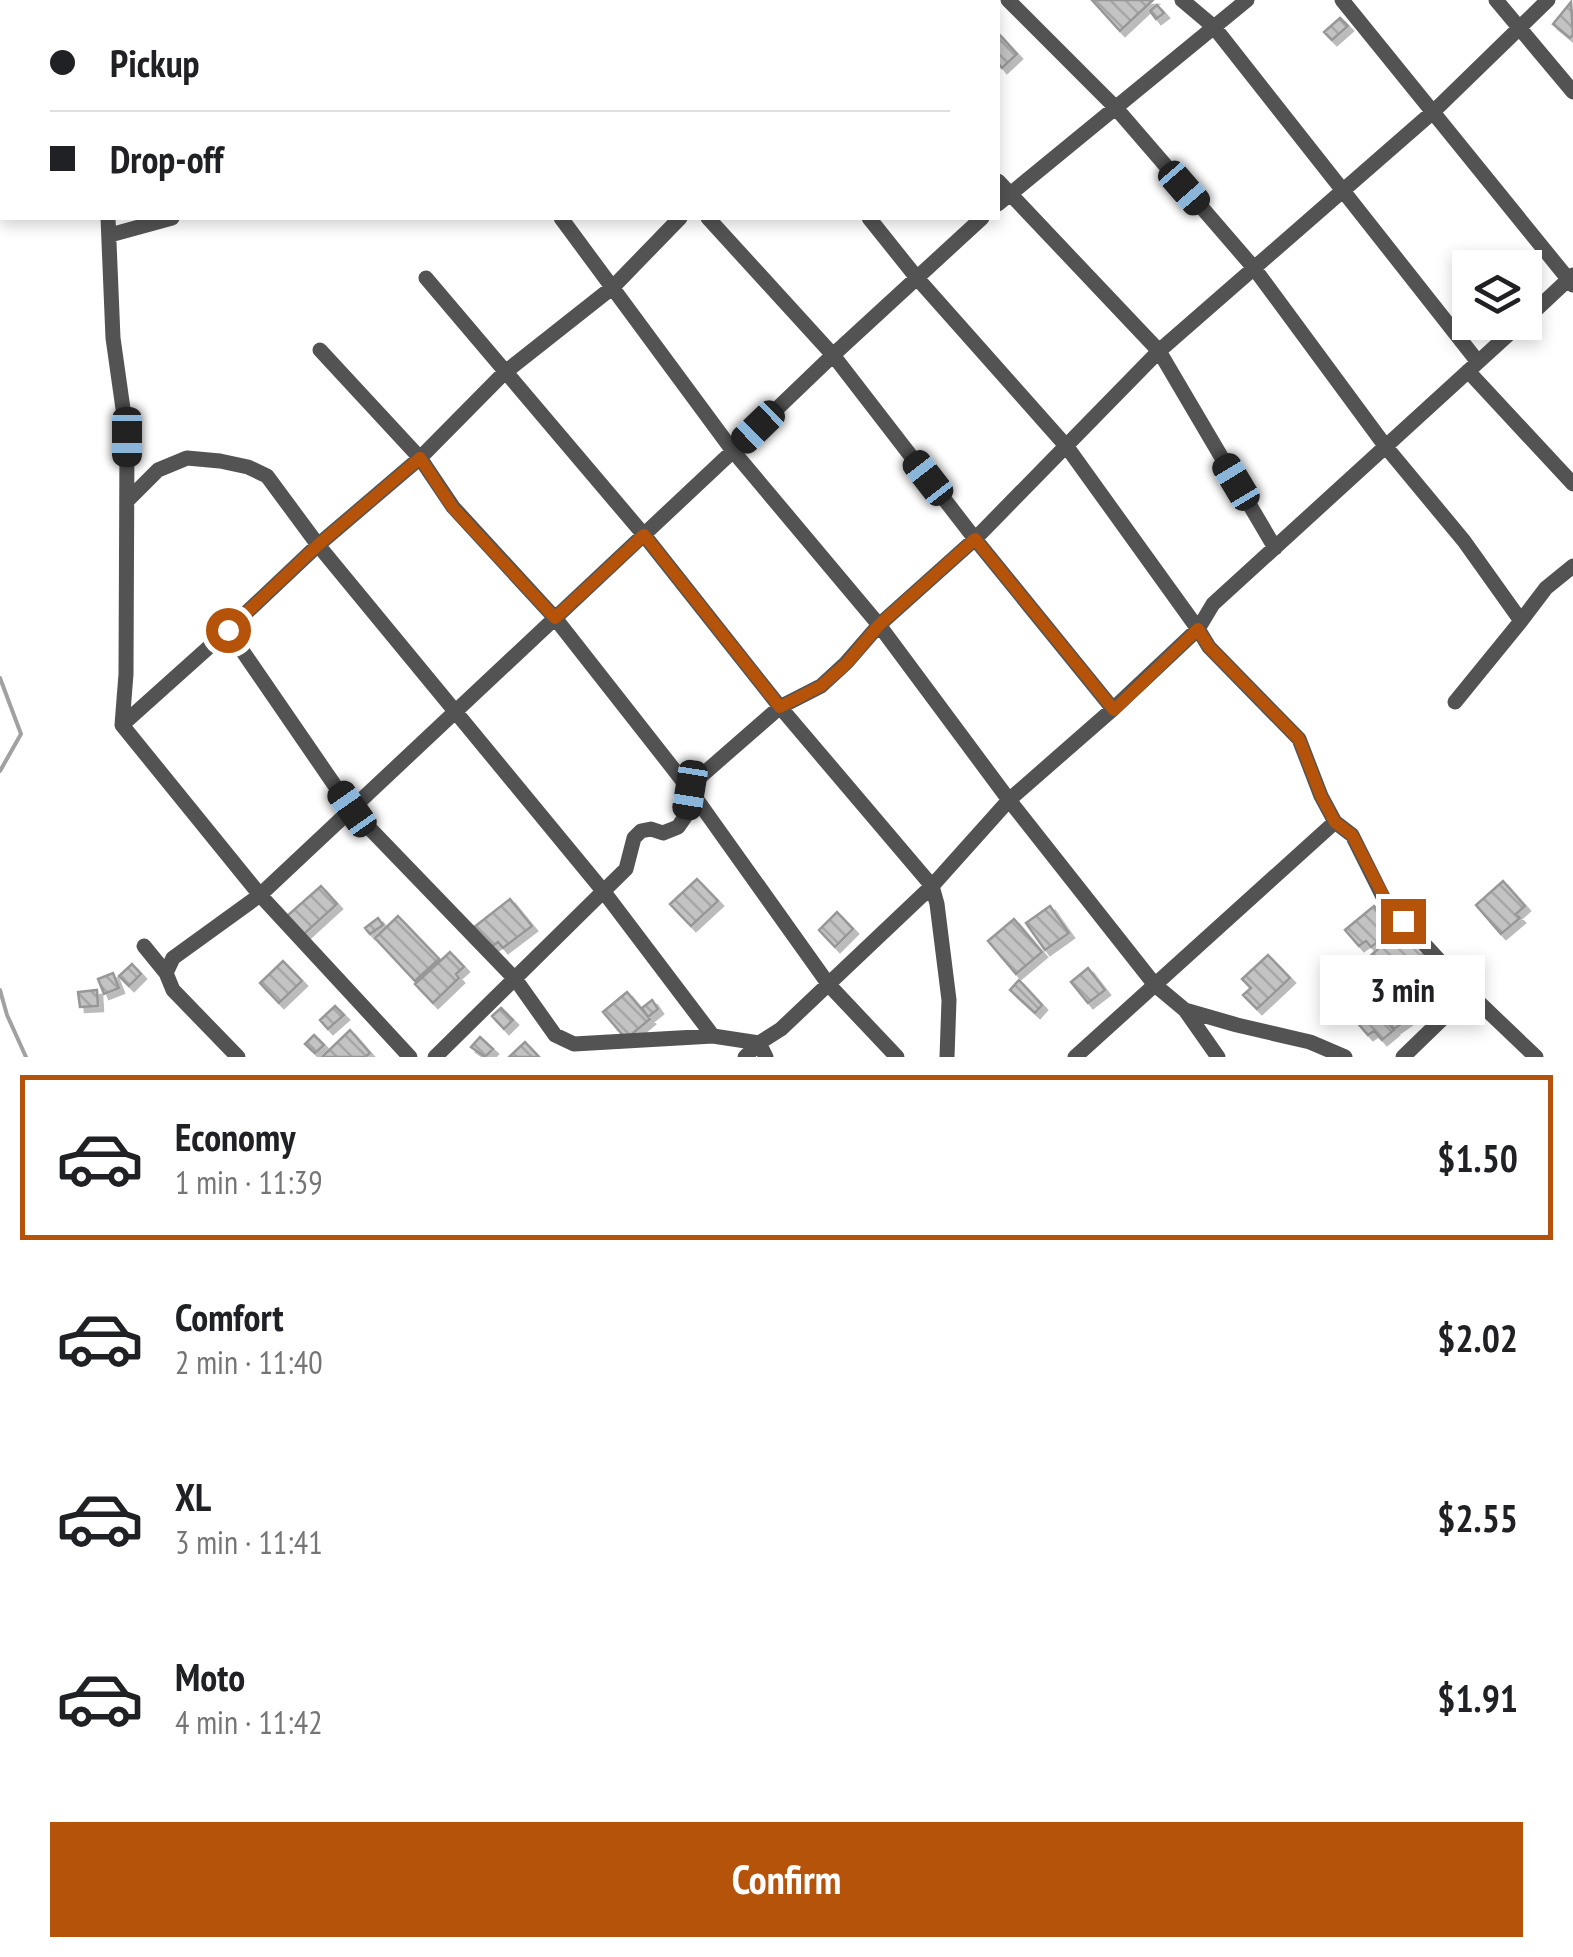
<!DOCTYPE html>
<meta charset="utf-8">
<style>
:root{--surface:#fff;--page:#f2f2f2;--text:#202124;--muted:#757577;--line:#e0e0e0;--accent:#b45309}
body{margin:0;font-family:"PT Sans Narrow",sans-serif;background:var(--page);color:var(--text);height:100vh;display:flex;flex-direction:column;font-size:38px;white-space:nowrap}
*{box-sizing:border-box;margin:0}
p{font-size:32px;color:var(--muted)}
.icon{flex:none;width:55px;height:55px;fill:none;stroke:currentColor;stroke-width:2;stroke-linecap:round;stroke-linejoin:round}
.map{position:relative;height:1057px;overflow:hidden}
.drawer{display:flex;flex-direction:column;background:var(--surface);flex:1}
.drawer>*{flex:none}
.top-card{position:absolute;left:0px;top:0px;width:1000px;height:220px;box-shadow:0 5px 15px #0003;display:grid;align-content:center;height:220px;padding:0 50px;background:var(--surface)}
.buttons{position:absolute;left:1452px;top:250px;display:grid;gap:20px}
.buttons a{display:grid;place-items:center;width:90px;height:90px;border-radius:0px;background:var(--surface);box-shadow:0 5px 15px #0003;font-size:50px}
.end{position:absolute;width:45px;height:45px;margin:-22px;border:12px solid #b45309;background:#fff;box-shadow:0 0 0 5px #fff}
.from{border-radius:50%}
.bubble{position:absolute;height:70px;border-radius:0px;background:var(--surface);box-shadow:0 5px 15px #0003;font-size:32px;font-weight:700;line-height:70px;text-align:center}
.car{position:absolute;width:30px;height:60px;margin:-30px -15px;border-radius:12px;box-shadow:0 0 8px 2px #0007;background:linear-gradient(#222 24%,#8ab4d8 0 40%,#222 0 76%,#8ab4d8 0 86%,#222 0)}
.top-card b{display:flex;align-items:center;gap:35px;height:95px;font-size:38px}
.top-card b+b{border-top:2px solid var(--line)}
.top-card i{width:25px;height:25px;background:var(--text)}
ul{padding:18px 0 0;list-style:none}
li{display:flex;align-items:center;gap:30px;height:165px;margin:0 20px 15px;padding:0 30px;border:5px solid transparent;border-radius:0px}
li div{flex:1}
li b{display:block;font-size:38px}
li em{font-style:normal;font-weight:700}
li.active{border-color:var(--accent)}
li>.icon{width:90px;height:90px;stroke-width:1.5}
.button{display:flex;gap:20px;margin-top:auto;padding:20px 50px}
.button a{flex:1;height:115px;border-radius:0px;background:var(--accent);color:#fff;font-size:40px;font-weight:700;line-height:115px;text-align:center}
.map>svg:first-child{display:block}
</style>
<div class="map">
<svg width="1573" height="1057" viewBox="0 0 1573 1057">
<defs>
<pattern id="building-back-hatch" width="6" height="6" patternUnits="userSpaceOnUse" patternTransform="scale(2.5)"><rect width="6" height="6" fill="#c3c3c3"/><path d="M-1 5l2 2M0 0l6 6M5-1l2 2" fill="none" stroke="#a6a6a6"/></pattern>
<filter id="shadow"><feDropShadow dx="5" dy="5" stdDeviation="0" flood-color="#0004"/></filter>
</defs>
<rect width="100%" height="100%" fill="#fff"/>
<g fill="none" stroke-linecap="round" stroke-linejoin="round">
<path stroke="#a1a1a1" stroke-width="4" d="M0,678L21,734L0,771
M0,990L7,1015L26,1057"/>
</g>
<path fill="url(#building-back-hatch)" stroke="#979797" stroke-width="2.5" filter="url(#shadow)" d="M1092,0H1153L1120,31Z
M1571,2L1573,35L1570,38L1553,24Z
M1157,5L1164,13L1156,19L1150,11Z
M1340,18L1348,26L1332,40L1324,32Z
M998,33L1017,54L1002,68L998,63Z
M697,879L718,901L691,926L670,904Z
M1503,881L1525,906L1516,914L1520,918L1501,934L1476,905Z
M321,886L337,904L304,934L287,916Z
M510,899L532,926L503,948L498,942L489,949L473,928Z
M1050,906L1069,933L1045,950L1026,923Z
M1374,906L1393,930L1371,947L1366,941L1359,946L1345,930Z
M837,912L853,929L835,947L819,930Z
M398,916L439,959L415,981L375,938Z
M378,918L383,925L370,934L365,928Z
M1014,919L1042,952L1016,974L988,941Z
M1401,928L1424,953L1391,983L1368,958Z
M450,952L464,967L456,974L459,978L433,1003L415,984Z
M1268,955L1290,978L1257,1009L1243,995L1251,988L1242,979Z
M283,961L302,981L279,1003L260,983Z
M132,964L141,974L129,986L119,976Z
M1088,968L1105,990L1088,1003L1071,982Z
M1407,971L1429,996L1419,1006L1411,997L1404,1003L1389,986Z
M113,973L119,988L104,994L98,979Z
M1378,973L1411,1017L1394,1029L1373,1000L1364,1007L1353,992Z
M1019,980L1042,1005L1035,1013L1010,990Z
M97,990L98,1006L80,1007L78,992Z
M627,992L650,1019L626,1039L603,1012Z
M1353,996L1364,1008L1370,1003L1394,1030L1382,1040L1374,1031L1368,1035L1342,1005Z
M652,1000L658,1009L648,1017L642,1008Z
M335,1006L344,1015L328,1029L320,1020Z
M501,1008L513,1020L504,1029L492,1016Z
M350,1030L370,1053L365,1057H322Z
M314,1035L324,1045L315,1053L305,1044Z
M480,1037L493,1049L485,1057L471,1047Z
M525,1042L539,1057H509Z"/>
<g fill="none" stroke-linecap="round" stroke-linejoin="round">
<path stroke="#535353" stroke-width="15" d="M505,0L507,2
M826,0L828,2
M1008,0L1115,107L1254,268L1386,447L1464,541L1521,621
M1182,0L1214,27L1478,362
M1342,0L1573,285
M1496,0L1573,92
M102,2V0
M272,2L273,0
M907,2L910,0
M998,181L1159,351L1275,548
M998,204L1247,0
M108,218L113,338L127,437L126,674L122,725L260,895L410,1057
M561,218L733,451L879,625L1009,800L1155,985L1185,1010L1237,1025L1310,1042L1345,1057
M708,218L833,355L975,539L1113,709
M869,218L917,278L1067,447L1198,629L1209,647L1299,739L1321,796L1335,822L1352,835L1385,901L1469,993L1536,1057
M110,235L172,218
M426,278L644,535L780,707L932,886L937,904L949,1000L947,1057
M1525,320L1573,275
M320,350L420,458L453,507L555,618L690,790L829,985L897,1057
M1468,371L1573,484
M127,501L158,470L187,458L220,461L248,467L267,476L318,545L604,892L713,1036
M228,630L351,809L516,980L555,1035L574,1044L713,1036L759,1043L781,1029L932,886L1009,800L1113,709L1198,629L1213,604L1522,322
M1455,702L1521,621L1546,588L1573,566
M122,725L228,630L318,545L420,458L504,373L613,287L680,218
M144,946L166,973
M1185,1010L1218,1057
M238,1057L173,990L166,973L173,958L260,895L733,451L833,355L982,218
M435,1057L626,869L634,838L641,831L651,829L663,833L678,827L687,814L690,790L701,776L780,707L821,686L846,663L879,625L975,539L1159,351L1434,111L1548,0
M745,1057L759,1043L766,1057
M1075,1057L1335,822
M1403,1057L1469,993"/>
</g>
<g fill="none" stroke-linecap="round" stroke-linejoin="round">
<path stroke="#b45309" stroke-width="12" d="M228,630L318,545L420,458L453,508L555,618L644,535L780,707L821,686L846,664L879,625L975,539L1114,710L1198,629L1209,647L1299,739L1321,796L1335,822L1352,835L1386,901L1403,921"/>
</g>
</svg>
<div class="buttons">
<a><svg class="icon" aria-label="layers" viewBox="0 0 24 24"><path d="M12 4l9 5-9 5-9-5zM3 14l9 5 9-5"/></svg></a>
</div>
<i class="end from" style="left:228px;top:630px"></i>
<i class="end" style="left:1403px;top:921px"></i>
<div class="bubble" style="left:1320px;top:955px;width:165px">3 min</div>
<i class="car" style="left:1184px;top:188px;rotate:139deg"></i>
<i class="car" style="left:758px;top:427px;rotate:226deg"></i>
<i class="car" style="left:127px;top:437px;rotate:180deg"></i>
<i class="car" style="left:928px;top:478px;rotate:322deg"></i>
<i class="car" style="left:1236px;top:482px;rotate:329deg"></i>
<i class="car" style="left:690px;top:790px;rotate:189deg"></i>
<i class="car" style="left:352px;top:809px;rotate:325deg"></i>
<div class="top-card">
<b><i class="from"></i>Pickup</b>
<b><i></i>Drop-off</b>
</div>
</div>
<section class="drawer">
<ul>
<li class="active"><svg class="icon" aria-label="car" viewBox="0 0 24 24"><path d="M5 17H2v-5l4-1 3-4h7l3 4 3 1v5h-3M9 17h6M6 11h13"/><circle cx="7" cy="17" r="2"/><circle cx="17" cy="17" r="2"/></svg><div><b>Economy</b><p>1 min · 11:39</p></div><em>$1.50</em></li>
<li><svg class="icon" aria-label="car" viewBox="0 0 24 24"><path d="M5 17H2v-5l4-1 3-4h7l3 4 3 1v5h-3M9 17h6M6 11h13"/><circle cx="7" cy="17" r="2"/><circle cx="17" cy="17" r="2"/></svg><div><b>Comfort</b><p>2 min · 11:40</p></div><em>$2.02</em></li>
<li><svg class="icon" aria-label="car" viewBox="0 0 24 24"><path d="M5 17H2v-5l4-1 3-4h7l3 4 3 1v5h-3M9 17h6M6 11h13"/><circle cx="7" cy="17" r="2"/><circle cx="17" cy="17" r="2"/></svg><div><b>XL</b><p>3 min · 11:41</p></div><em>$2.55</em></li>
<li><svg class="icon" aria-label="car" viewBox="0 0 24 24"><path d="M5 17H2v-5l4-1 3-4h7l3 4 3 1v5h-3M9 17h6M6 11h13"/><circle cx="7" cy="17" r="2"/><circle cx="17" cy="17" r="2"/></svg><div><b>Moto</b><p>4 min · 11:42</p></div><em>$1.91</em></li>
</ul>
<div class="button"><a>Confirm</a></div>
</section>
